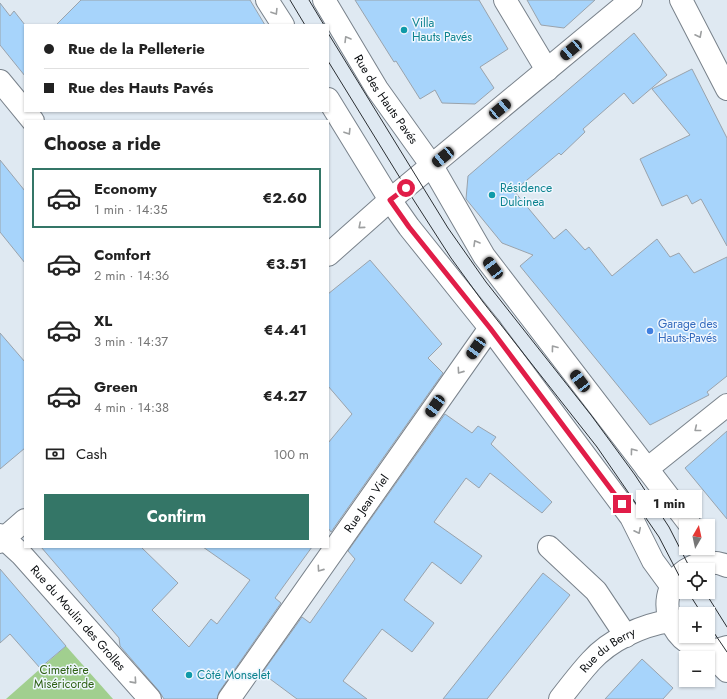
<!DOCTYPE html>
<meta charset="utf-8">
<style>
:root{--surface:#fff;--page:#f6f6f6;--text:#222;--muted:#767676;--line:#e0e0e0;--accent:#347667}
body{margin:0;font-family:Jost,sans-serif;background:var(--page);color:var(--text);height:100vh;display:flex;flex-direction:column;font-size:15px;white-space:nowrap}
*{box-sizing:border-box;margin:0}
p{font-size:13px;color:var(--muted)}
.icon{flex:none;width:22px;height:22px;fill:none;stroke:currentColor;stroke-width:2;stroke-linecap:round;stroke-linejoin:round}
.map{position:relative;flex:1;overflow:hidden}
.drawer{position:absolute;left:24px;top:120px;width:305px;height:428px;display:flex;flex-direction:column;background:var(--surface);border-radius:0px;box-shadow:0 1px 3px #0004}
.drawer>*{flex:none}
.banner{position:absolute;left:24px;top:24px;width:305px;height:88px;border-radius:0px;box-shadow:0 1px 3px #0004;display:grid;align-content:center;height:88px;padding:0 20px;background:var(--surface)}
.needle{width:26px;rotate:9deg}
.fabs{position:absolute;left:679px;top:519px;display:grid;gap:8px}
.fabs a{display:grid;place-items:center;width:36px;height:36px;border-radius:0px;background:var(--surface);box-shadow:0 1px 3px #0004;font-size:20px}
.end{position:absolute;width:18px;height:18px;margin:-9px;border:5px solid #e11d48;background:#fff;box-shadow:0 0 0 2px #fff}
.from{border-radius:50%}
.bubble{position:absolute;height:28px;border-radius:0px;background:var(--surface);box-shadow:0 1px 3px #0004;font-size:13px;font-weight:700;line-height:28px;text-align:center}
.car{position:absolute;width:12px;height:24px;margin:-12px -6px;border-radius:5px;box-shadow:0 0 3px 1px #0007;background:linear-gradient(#222 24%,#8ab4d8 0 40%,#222 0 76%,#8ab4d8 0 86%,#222 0)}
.banner b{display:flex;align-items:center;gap:14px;height:38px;font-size:15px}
.banner b+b{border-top:1px solid var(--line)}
.banner i{width:10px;height:10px;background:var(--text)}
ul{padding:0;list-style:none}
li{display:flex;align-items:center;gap:12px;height:60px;margin:0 8px 6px;padding:0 12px;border:2px solid transparent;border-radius:0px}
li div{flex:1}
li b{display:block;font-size:15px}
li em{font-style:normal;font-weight:700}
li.active{border-color:var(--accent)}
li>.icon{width:36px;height:36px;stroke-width:1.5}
h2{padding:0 20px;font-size:18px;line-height:48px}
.pay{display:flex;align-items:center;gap:10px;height:44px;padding:0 20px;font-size:15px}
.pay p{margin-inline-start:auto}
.button{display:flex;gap:8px;margin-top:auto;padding:8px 20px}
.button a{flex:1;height:46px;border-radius:0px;background:var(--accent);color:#fff;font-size:16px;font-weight:700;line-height:46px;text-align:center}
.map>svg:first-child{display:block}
</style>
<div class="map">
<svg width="727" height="699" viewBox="0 0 727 699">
<rect width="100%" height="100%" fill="#dfe9f2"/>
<path fill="#a1cf8f" d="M66,646L113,699H6Z"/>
<path fill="#a7d4fb" stroke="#9aa3ac" d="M81,0H250L265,25H56Z
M355,0H479L508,49L480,67L494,88L475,104L442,103L435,90L420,99L396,61L394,62Z
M527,0H595L564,28L541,25Z
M0,3L10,16L14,11L25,25V76L0,45Z
M634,33L667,75L633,104L624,93L583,129L585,132L561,155L559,153L514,191L554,239L566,229L585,250L589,247L612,276L657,239L670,257L679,253L694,273L727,257V376L707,392L709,395L650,425L520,266L533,255L502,243L466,199L468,176Z
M692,69L727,138V246L701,199L692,204L687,195L662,206L640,159L690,135L652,89Z
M0,160L25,191V263L0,232Z
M370,260L442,344L428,358L443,373L331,532L328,528V443L352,414L328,386V294Z
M0,333L25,362V448L0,469Z
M445,414L472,433L478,426L496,437L491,444L552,502L542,513L490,473L479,488L466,478L434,522L482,556L461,584L432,562L404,600L434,623L412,652L382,629L343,681L367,699H297L262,673L302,617L310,623L355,559L348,551Z
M727,431V519L685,468Z
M41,547H141L178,583L152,610L189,647L211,619L217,624L250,580L203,547H312L275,598L281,603L219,692L217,699H164L159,691L120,646L119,638Z
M0,569L66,646L40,668L10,634L0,643Z
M543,573L570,595L487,699H443Z
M642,659L673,688L663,699H605Z"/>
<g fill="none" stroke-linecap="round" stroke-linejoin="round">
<g stroke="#79828b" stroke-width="24">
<g id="minor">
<path d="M267,0L283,25"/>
<path id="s1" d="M324,0L377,89L432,166L484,256L691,526"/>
<path d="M505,0L547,70"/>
<path d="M681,0L727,89"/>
<path d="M0,81L33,121"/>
<path d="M328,99L390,200L409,227L490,328L631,517L653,561L672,587"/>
<path d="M328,255L390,200L631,0"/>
<path d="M647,469L727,405"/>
<path id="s2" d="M0,535L21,554L150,699"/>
<path d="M0,542L25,520"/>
<path d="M549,547L596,591L626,636"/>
<path d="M686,570C644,599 680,665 727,647"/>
<path d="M687,570C698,562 714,560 727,566"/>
<path d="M705,649L727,671"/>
<path id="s3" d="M229,699L490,328"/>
<path id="s4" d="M560,699C570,686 580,673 591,661C610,640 642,625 670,621"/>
</g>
</g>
<use href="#minor" stroke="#fff" stroke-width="22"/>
<path stroke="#2b2f33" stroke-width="1" d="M290,0L305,25
M309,0L324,25
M328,33L448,228L486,282L591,415L635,475L669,527L691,570
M328,61L413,199L451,258L483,302L597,447L659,537L686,589
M688,592L702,614
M705,592L727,627
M708,624L727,652"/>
</g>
<defs><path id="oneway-chevron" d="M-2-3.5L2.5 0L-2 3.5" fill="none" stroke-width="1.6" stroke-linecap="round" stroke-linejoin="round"/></defs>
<g stroke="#9d9fa0">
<use href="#oneway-chevron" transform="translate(275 12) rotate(58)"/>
<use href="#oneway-chevron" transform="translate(699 35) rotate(63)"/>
<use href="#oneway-chevron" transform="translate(347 39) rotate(-121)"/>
<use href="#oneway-chevron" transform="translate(348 132) rotate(58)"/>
<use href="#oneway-chevron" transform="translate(361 226) rotate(139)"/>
<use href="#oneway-chevron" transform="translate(476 243) rotate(-120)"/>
<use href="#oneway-chevron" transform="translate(554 348) rotate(-127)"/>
<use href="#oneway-chevron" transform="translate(460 371) rotate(125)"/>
<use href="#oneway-chevron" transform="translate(697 429) rotate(141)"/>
<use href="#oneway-chevron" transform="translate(633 451) rotate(-127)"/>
<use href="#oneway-chevron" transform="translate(638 531) rotate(64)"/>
<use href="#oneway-chevron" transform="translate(320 569) rotate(125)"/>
<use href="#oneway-chevron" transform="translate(134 681) rotate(48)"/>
</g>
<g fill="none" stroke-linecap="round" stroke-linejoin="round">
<path stroke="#e11d48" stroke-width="5" d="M406,188L390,200L409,227L490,328L622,504"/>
</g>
<g fill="#0f9aa8" stroke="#eef6fe" stroke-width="1.5">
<circle cx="404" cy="30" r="4"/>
<circle cx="492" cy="195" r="4"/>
<circle cx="189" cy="675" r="4"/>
</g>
<circle fill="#3f7fe0" stroke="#eef6fe" stroke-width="1.5" cx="650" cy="331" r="4"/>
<g text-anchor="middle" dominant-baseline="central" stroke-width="3" stroke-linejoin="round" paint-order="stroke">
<g font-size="12" fill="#0d838f" stroke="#eef6fe" text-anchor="start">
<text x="412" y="23">Villa<tspan x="412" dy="14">Hauts Pavés</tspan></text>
<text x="500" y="188">Résidence<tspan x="500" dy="14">Dulcinea</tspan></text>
<text x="197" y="675">Côté Monselet</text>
</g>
<g font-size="12" fill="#0b0e11" stroke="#eef6fe">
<text stroke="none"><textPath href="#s1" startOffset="117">Rue des Hauts Pavés</textPath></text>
<text stroke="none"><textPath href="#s3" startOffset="239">Rue Jean Viel</textPath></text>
<text stroke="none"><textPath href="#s2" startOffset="114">Rue du Moulin des Grolles</textPath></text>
<text stroke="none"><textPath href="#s4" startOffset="69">Rue du Berry</textPath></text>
</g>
<g font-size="12" fill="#366cbe" stroke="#eef6fe" text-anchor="start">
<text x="658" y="324">Garage des<tspan x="658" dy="14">Hauts-Pavés</tspan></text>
</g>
<g font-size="12" fill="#306215" stroke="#eef6fe">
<text x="64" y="670">Cimetière<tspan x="64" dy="14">Miséricorde</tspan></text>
</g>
</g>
</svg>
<div class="fabs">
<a><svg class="needle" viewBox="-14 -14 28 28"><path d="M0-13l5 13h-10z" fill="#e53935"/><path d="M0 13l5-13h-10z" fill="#767676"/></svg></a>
<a><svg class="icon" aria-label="locate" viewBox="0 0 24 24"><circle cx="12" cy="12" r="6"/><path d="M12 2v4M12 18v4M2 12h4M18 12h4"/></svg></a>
<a>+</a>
<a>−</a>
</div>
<i class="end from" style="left:406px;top:188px"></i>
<i class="end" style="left:622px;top:504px"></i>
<div class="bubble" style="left:636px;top:490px;width:66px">1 min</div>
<i class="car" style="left:571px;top:50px;rotate:230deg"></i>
<i class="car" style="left:500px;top:109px;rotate:50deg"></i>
<i class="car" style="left:443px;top:157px;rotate:231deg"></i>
<i class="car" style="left:493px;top:268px;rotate:323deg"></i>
<i class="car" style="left:476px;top:348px;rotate:215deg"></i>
<i class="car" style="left:580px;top:381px;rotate:323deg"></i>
<i class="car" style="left:435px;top:406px;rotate:215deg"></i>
<div class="banner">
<b><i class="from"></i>Rue de la Pelleterie</b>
<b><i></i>Rue des Hauts Pavés</b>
</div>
<section class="drawer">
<h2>Choose a ride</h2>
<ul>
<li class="active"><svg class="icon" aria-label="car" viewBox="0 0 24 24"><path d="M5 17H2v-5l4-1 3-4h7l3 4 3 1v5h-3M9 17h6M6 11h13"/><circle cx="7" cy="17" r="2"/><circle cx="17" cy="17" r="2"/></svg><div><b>Economy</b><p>1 min · 14:35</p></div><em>€2.60</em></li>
<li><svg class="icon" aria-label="car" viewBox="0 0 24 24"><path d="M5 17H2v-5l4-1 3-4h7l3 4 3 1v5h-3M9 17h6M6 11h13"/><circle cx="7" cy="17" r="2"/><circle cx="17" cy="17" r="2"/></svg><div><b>Comfort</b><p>2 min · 14:36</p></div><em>€3.51</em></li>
<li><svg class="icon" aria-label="car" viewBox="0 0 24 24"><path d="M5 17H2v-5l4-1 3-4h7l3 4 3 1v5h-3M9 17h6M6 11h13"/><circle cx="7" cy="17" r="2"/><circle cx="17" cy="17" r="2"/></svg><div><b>XL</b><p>3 min · 14:37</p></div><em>€4.41</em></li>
<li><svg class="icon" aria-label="car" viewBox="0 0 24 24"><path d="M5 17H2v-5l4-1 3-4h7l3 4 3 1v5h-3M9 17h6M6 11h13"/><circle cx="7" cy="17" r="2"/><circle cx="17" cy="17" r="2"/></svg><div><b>Green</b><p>4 min · 14:38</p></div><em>€4.27</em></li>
</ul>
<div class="pay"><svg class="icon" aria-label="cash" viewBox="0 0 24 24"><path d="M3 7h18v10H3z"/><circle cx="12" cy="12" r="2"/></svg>Cash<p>100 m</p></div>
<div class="button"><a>Confirm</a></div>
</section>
</div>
